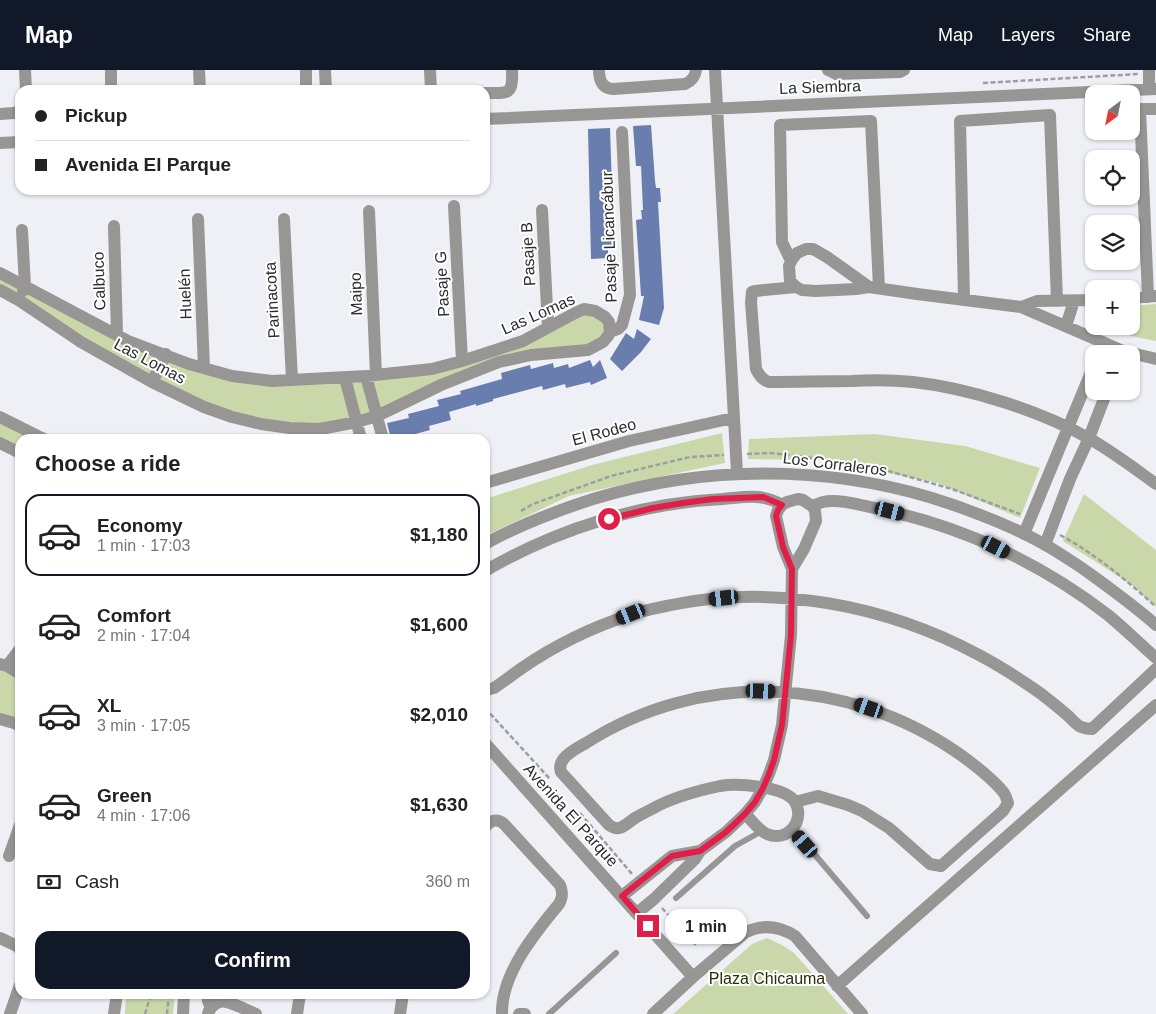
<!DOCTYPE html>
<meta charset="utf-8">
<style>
:root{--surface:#fff;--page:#f2f2f2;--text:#222;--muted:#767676;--line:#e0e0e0;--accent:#111827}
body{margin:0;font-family:Helvetica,sans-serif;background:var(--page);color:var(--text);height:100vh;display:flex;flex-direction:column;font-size:19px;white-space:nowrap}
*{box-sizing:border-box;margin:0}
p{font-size:16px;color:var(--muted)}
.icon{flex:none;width:28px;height:28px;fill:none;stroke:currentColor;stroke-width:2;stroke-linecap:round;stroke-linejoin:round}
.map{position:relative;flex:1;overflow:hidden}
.side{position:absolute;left:15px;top:364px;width:475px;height:565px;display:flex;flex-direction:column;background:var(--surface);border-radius:15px;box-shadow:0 1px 4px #0004}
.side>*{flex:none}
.banner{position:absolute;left:15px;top:15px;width:475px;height:110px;border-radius:15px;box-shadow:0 1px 4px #0004;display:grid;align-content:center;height:110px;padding:0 20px;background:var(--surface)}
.needle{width:32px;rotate:212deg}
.fabs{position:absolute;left:1085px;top:15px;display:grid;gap:10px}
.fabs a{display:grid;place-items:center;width:55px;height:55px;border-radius:10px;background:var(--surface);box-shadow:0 1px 4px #0004;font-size:25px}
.end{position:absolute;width:22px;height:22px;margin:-11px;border:6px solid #e11d48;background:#fff;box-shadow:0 0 0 2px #fff}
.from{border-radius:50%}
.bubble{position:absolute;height:35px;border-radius:15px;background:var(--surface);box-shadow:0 1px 4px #0004;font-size:16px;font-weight:800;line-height:35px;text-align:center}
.car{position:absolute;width:15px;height:30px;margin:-15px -8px;border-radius:6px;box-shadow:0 0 4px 1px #0007;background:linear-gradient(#222 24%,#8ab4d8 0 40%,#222 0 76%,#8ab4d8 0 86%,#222 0)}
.banner b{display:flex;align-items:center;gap:18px;height:48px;font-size:19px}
.banner b+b{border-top:1px solid var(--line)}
.banner i{width:12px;height:12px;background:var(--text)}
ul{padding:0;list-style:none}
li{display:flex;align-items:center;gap:15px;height:82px;margin:0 10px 8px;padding:0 10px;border:2px solid transparent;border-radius:15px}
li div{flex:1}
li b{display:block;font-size:19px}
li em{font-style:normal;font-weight:800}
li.selected{border-color:var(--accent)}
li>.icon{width:45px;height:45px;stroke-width:1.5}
h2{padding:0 20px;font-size:22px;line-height:60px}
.pay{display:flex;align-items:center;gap:12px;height:55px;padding:0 20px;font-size:19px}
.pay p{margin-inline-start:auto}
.button{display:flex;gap:10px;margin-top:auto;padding:10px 20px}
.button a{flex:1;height:58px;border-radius:15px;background:var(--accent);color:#fff;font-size:20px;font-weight:800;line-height:58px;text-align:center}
header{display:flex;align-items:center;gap:30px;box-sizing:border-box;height:70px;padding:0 25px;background:var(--accent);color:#fff}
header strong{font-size:24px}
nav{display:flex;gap:28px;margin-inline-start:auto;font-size:18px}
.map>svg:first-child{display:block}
</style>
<header>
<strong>Map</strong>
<nav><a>Map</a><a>Layers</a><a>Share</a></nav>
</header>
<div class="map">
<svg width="1156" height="944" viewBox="0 0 1156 944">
<rect width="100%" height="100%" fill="#eef0f5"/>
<path fill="#cad8a9" d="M0,207L24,219L231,309L432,302L589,243L599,246L607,262L587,277L531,282L376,343L320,356L232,344L154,309L0,217Z
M1156,234V271L1131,266L1104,256H1131V236Z
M0,351L34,369H20V378L0,368Z
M722,363L725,393L569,426L485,466V429L592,395Z
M875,364L965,376L1040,398L1020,448L938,413L822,390L748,389L749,369Z
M1084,424L1156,480V537L1132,515L1063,471Z
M0,598L20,608V652L0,645Z
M767,868L782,875L794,883L848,944H673L752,874Z
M126,924H175L173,944H125Z"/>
<path fill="#697eae" d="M651,55L655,111L656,118H660L661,132H658L664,238L659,255L639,250L644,226H641L636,150L642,149L641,140H643L641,96H636L633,56Z
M610,58L614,178L608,179V188L591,189L588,59Z
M637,259L651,269L641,282L622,301L610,289L626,263L634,269Z
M590,290L593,297L600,290L607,308L591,315L590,312L566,318L565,314L543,320L542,316L493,329V331L476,336V334L449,342L451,350L429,356L430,360L408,366L409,369H391L387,353L409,348L408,344L439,336L437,330L461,324L460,321L502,309L501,303L530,295L531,299L553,293L554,298L568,294L569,298Z"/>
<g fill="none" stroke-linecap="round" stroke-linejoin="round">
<path stroke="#9d9ea2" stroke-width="2.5" stroke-dasharray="5 2.5" stroke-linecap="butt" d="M983,13L1138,4
M747,384L771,383L864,394L952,419L1020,444
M521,441L533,434L611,406L690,387L724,385
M1060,465C1094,483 1125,509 1154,535
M485,638L550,709
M580,743L632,804
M662,838L696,875
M145,944L151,924
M167,944L169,924"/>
<path stroke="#989695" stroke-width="6" d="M793,759L867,846
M676,828L735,776L762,761
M549,944L616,883"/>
<path stroke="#989695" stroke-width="12" d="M25,0L26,20
M111,0V20
M199,0L200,20
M306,0V20
M325,0L326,20
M430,0L431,20
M599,0C599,10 602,18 613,19L685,14C692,11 695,7 696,0
M715,0L737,403
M828,0L836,4L900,2L904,0
M1149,0V19
M485,23C508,23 513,26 512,0
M0,44L14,43L20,41
M485,49L1156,19
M0,73L20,72
M454,136L462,291
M542,140L548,257
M369,141L376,305
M198,149L204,298
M284,149L292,310
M114,156L117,264
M22,160L25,216L23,221
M791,191L782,172L780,55L871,51L879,218
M0,203L128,271L189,294L232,306L272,311L366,306L432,299L462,291L523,271L575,243L584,239L595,241L605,247L609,252L610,262L608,266L603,272L588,280L531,285L499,292L441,315L377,346L357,352L320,359L290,358L261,354L232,347L204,337L152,312L81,272L20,231L0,220
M796,217L755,221L752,222L751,232L756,299C759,305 762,310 769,312C796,312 824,311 852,311C872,310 893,310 913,312C969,318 1041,341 1090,369C1113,382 1134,398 1156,414
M869,217L827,187L813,179H806L797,183L791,191L789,196L790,211L796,217L802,220L816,221L856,219L869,217L917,224L1021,237L1123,281L1156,289
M1148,227L1140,39H1156
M1131,228L1156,226
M964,229L960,51L1050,45L1057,231
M1021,237L1037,231L1094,230
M1066,256L1074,231
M610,262L618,259L622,255L630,225L622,62
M1098,284L1103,272
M366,306L383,369
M345,308L361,369
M152,312L166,284
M0,347L44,369
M0,373L20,383
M485,413L629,371L733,348
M812,436C816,435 819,433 823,432C838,428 864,436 879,439C962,456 1041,493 1108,545C1125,559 1140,574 1156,588
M1024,464L1094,295
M485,474C519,455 556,441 593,429C719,391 855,395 978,444C1007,455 1036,468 1062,485C1075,493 1088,502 1100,511C1119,525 1138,539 1156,555
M1045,475L1070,409L1089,368L1107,321
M485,501C557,459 640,433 723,429C746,427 762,423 782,435
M0,594L7,596L20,604
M7,596L20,579
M485,618L490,619L494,618C503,612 512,605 522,598C554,576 593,557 630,545C643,540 657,538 671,535C775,514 886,535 979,585C1000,596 1020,609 1040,623C1049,630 1058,637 1066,644C1071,648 1075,654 1081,657C1084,658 1088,659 1092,659L1156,599
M0,649L14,653L20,656
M485,673L693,907
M745,744C752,750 759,761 767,764C787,773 806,751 795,732C785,716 737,713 720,716C696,721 673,727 652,739C646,742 640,745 635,748C630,751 625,757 619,758C615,759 612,757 609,755L561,702C556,688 576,679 586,673C700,600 847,606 958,683C972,693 993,709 1004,723C1006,726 1007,730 1008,733L1003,741L941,796L930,794L889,758L862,741L848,735L818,726L795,732
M485,757C491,750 497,748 504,754L560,815C563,822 563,827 559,834C535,863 501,904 502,944
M9,786L20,755
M622,826L672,786L700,781
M637,843L654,829L695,789L700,781L726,762L745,744L755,732L763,718L769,704L774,690L782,655L791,565L792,499L783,477L776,446L778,440L782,435L787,432L798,429L803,430L812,436L815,440L816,451L804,479L792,499
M0,868L17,876L20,880
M837,916L1156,635
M207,924L208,931L211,938
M10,944L20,915
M114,944L117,924
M183,944L184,924
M208,944C210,936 218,930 226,932C233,933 249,941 256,944
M297,944L300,924
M400,944L403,924
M519,944H525
M653,944L693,907L746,862C763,854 779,856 795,866L862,944"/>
</g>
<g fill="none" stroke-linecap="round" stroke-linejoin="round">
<path stroke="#e11d48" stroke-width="6" d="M609,449L653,438L683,433L713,429L763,427L782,435L778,440L776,446L783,477L792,499L791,565L782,655L774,690L769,704L763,718L755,732L745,744L726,762L700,781L672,786L622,826L648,856"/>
</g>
<g text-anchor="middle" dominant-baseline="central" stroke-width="4" stroke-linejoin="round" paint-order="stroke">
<g font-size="16" fill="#2b2c2e" stroke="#fff">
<text transform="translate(820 17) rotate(-2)">La Siembra</text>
<text transform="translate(609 167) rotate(-92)">Pasaje Licancábur</text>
<text transform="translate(528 184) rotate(-93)">Pasaje B</text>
<text transform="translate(99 211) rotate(-92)">Calbuco</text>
<text transform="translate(442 214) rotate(-93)">Pasaje G</text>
<text transform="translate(185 224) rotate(-92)">Huelén</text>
<text transform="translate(356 224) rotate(-92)">Maipo</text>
<text transform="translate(272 230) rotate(-93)">Parinacota</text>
<text transform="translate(538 244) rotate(-24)">Las Lomas</text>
<text transform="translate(150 291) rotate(28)">Las Lomas</text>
<text transform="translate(604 362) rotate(-15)">El Rodeo</text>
<text transform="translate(835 394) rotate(7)">Los Corraleros</text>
<text transform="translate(571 745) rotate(48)">Avenida El Parque</text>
</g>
<g font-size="16" fill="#262f04" stroke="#fff">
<text x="767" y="908">Plaza Chicauma</text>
</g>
</g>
</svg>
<div class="fabs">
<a><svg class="needle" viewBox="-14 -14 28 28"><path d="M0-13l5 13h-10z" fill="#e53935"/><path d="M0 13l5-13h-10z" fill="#767676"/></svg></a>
<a><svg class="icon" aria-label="locate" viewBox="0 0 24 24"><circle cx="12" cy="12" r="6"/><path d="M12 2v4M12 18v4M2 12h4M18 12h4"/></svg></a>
<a><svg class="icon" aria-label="layers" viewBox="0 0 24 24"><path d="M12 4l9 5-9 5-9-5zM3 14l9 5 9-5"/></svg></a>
<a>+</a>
<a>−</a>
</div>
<i class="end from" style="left:609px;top:449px"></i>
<i class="end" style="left:648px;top:856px"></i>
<div class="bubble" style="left:665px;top:839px;width:82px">1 min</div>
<i class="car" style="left:890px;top:441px;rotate:104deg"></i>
<i class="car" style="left:996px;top:477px;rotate:117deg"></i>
<i class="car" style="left:724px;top:528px;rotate:264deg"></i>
<i class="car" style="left:631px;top:544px;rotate:248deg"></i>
<i class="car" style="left:761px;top:621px;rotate:92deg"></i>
<i class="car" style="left:869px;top:638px;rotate:289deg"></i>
<i class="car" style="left:805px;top:774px;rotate:319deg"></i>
<div class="banner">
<b><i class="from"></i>Pickup</b>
<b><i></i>Avenida El Parque</b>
</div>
<section class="side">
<h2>Choose a ride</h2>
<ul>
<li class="selected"><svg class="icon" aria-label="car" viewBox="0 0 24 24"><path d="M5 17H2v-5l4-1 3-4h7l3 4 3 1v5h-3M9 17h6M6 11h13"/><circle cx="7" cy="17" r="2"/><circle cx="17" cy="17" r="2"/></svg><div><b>Economy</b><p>1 min · 17:03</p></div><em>$1,180</em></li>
<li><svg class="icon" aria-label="car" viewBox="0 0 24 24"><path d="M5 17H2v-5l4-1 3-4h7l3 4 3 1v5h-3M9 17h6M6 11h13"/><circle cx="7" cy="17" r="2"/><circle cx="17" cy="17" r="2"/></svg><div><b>Comfort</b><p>2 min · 17:04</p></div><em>$1,600</em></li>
<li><svg class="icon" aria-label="car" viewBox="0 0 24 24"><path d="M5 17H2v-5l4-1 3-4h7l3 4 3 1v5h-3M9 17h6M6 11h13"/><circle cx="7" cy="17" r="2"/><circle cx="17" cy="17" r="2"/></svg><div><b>XL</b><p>3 min · 17:05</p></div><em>$2,010</em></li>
<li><svg class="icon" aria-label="car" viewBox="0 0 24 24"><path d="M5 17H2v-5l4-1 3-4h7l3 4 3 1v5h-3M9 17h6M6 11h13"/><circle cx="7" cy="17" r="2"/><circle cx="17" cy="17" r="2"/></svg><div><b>Green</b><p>4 min · 17:06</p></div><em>$1,630</em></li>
</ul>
<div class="pay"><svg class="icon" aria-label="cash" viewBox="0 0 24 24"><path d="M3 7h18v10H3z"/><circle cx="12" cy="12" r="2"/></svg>Cash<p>360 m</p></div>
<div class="button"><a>Confirm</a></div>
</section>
</div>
